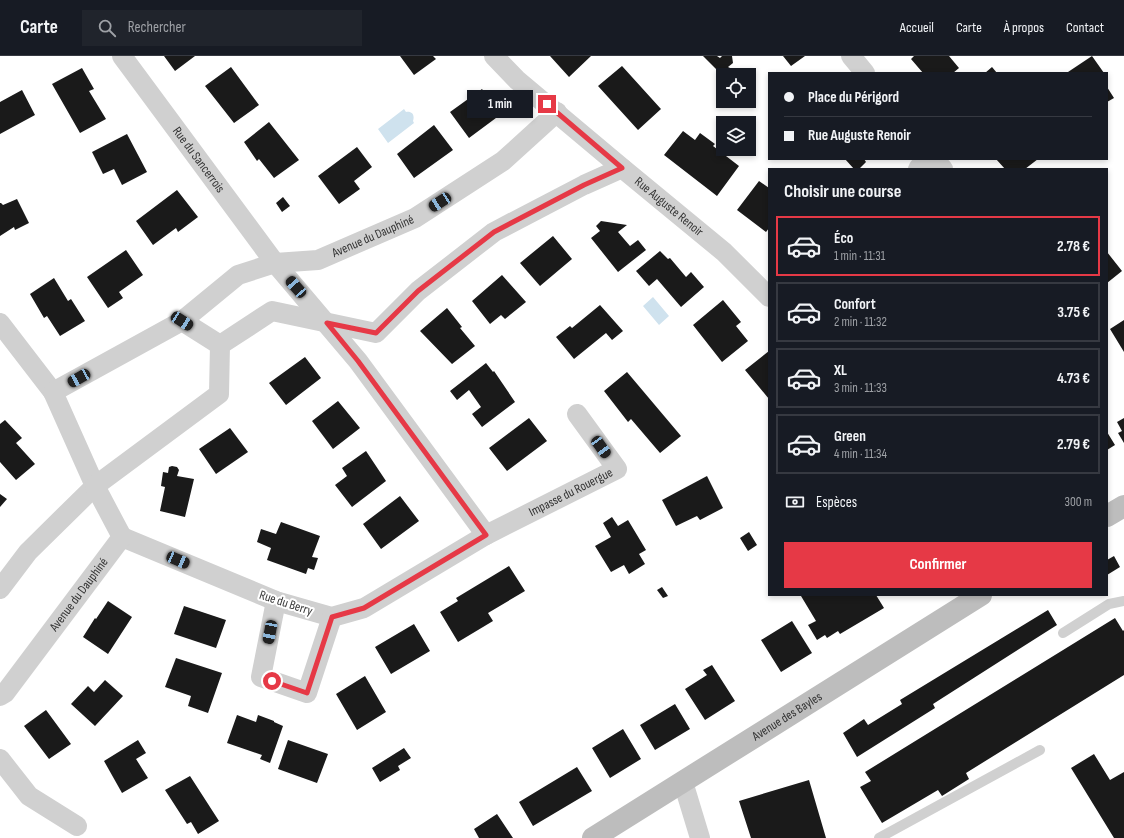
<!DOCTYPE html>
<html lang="fr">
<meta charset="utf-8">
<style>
:root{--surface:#171b24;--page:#20242c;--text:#f1f3f6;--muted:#9ea1a6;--line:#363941;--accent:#e63946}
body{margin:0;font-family:"Sofia Sans Condensed",sans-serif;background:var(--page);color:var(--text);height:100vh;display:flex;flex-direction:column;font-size:15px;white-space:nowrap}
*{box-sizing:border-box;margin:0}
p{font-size:13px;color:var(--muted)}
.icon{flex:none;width:22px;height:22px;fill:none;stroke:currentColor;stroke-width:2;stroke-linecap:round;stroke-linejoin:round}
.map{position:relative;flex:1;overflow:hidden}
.panel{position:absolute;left:768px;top:112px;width:340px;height:428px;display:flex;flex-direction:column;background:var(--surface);border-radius:0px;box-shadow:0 2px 6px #0003}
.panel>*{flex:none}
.guide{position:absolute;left:768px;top:16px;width:340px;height:88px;border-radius:0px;box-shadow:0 2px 6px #0003;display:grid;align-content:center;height:88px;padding:0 16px;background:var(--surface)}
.tools{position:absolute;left:716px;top:12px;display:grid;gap:8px}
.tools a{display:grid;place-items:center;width:40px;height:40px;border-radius:0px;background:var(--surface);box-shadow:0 2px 6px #0003;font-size:20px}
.end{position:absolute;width:18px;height:18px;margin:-9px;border:5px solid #e63946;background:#fff;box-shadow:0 0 0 2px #fff}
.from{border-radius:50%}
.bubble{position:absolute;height:28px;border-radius:0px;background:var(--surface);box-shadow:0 2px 6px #0003;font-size:13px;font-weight:700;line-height:28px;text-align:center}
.car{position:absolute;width:12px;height:24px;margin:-12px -6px;border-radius:5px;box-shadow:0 0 3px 1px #0007;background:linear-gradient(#222 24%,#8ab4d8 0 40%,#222 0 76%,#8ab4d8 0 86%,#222 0)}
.guide b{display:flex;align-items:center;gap:14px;height:38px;font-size:15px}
.guide b+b{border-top:1px solid var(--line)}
.guide i{width:10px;height:10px;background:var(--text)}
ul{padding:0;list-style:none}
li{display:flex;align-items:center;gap:12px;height:60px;margin:0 8px 6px;padding:0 8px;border:2px solid var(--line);border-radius:0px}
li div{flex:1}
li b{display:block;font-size:15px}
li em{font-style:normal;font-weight:700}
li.on{border-color:var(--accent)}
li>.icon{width:36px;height:36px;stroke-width:1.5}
h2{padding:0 16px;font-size:18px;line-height:48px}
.pay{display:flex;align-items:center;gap:10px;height:44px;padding:0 16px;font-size:15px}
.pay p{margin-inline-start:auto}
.primary-button{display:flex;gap:8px;margin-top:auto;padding:8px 16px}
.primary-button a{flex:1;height:46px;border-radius:0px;background:var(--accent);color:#fff;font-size:16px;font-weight:700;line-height:46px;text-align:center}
header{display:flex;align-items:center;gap:24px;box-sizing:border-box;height:56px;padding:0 20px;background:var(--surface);border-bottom:1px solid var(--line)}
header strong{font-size:19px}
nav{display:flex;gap:22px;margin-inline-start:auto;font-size:14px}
.search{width:280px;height:36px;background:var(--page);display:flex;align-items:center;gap:10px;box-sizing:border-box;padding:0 14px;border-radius:0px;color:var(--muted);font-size:15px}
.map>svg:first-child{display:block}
</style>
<header>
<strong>Carte</strong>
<div class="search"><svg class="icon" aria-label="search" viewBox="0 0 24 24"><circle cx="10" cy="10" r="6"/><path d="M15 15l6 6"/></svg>Rechercher</div>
<nav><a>Accueil</a><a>Carte</a><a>À propos</a><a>Contact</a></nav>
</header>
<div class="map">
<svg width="1124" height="782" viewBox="0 0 1124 782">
<rect width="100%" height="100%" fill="#fff"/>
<path fill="#cfe2ee" d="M404,53L406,56C412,55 415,59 413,65L414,67L388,87L378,73Z
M653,241L669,260L659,269L643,250Z"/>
<path fill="#1a1a1a" d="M164,0H195L175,15Z
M400,0H433L436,3L414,19Z
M550,0H591L569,21Z
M703,0H717L720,2L722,0H732L733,7L728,11L730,12L722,19Z
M783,0H805L791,10Z
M914,0H949L959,12L953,17H923L911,3Z
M1092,0L1104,17H1068V16Z
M622,10L661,53L638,74L598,30Z
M231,11L259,49L234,67L205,30Z
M992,11L997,17H985Z
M82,12L94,33L89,35L106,63L80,77L52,28Z
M1107,31L1114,42L1107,46Z
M482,33L500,59L469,82L450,56Z
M22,34L35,59L0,78V46Z
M269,66L299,104L274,122L259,103L257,105L244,86Z
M434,69L453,94L414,122L397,98Z
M683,75L695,84L700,77L715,88L713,90L739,110L717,140L664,99Z
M127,78L147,116L122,129L114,113L103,118L92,96Z
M357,91L372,111L354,125L360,133L339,148L318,120Z
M845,103H864L866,106L859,113H854Z
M996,103H1038L1025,113H1005Z
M759,125L769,132V172L766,176L737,154Z
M177,134L198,161L178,176L176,172L153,189L136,165Z
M283,141L290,150L282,156L276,147Z
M17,143L29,167L15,174L14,171L0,180V147H1L3,149Z
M601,165L627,169L618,176L630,190L638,184L646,194L618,216L591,182L600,175L596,170Z
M553,180L572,203L540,230L520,207Z
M126,194L143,219L119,236L123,242L108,252L87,221Z
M660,195L668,203L670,202L686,221L691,216L704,231L681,251L657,223L649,230L636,215Z
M1107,196L1122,215L1107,227Z
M502,219L526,246L505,263L501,259L490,268L472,245Z
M54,222L68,245L71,243L85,265L60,280L47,260L44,262L30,238Z
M723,244L741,266L736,270L748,285L722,306L693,269Z
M600,249L623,275L612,284L606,277L574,303L556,281L570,270L572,272Z
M447,252L462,271L460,272L475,290L452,308L420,275Z
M1124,264V296L1110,273Z
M769,295V343L745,314Z
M305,301L321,322L286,349L269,327Z
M486,307L493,316L494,315L515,346L482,371L472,358L481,351L469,334L457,344L450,335Z
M627,316L681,380L660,397L631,363L628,366L604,335Z
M338,345L360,372L333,393L312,365Z
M529,362L547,385L507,415L489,392Z
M1124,362V387L1118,377L1122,375L1117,366Z
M5,364L22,382L16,387L35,408L16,424L0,406V368Z
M230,372L248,396L216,418L199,393Z
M1107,376L1115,389L1107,394Z
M366,395L386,425L352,451L335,429L347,420L342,412Z
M172,410L177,411L179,414L177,420L194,423L185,461L160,455L165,431L161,430L163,416L168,417L169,411Z
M707,420L723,452L700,464L697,460L676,470L662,444Z
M0,438L7,443L0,451Z
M400,440L419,465L381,493L363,468Z
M612,461L618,470L628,464L646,494L639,498L645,508L629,518L624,509L611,516L595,490L611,481L603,467Z
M281,466L320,480L312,501L318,502L314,514L308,512L306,518L267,504L271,492L257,486L261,473L276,478Z
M749,476L757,489L748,495L740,482Z
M1114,500L1120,511L1107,519V504Z
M509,510L525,535L488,557L493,565L458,586L440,556L458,545L456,542Z
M662,531L668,540L663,542L657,534Z
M802,539H876L884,552L840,578L838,575L827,582L825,579L817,584L808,569L816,565L801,540Z
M108,545L132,561L108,598L83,581L95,562L96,563Z
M184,550L226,564L216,592L174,578Z
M1048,554L1057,569L933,648L935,652L857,701L843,677L864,663L868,669L902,648L900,644Z
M1115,562L1123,575L1124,574V619L966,717L969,723L942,740L938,734L882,767L860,731L871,725L865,716Z
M792,565L812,597L781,616L761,584Z
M414,568L430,595L391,618L375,591Z
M176,602L222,617L208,657L188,650L191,640L165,631Z
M712,609L735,645L705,664L685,633L707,619L703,614Z
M365,620L386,656L357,674L336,638Z
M105,624L123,640L95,670L71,648L88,630L94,636Z
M675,648L690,673L655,694L640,669Z
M46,654L71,688L49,703L24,670Z
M237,659L256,666L258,659L274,665V666L283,670L270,707L260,703L262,699L227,687Z
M623,673L641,703L610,722L592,692Z
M138,684L146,697L136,703L148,722L122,737L104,705Z
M288,684L328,698L317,727L278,713Z
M404,692L411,702L398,710L400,714L380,726L372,712Z
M1094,698L1110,724L1124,716V782H1114L1071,712Z
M577,711L592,735L533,770L519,746Z
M190,720L219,765L198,778L191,766L187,768L165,734Z
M809,724L826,782H751L739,745Z
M497,758L513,782H479L474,773Z"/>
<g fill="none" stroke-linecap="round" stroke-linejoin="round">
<path stroke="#d0d0d0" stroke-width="10" d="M1063,577L1109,548L1124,545
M879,782L1040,694"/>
<g stroke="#d0d0d0" stroke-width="20">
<path id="s1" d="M122,0L275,207L358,305L486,479L364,552L332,561L276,545L122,481"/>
<path id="s2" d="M494,0L517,24L622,112L724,196L769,241"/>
<path d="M851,0L865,17"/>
<path d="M934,103L943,113"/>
<path d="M918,113L925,103"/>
<path d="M182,265L220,289"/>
<path d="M0,267L53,336"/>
<path id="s3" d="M486,479L617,413L577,358"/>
<path id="s4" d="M0,533L28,496L95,430L53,336L182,265L238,219L275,207L318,204L415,162L503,105L557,56"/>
<path d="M276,545L261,621L307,637L332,561"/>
<path id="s5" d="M0,640L5,637L122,481L95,430L219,338L220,289L272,255L376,277L418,235L494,176L584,129L622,112"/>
<path d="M0,703L29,740L77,770"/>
<path d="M683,726L700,782"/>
</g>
<g stroke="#bdbdbd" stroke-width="22">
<path d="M1107,460L1124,450"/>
<path id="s6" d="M593,782L981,539"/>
</g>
</g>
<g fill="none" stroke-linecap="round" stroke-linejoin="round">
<path stroke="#e63946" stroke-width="5" d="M272,625L307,637L332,561L364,552L486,479L358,305L327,267L376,277L418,235L494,176L584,129L622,112L547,48"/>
</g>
<g text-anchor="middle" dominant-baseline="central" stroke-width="4" stroke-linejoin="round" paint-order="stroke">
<g font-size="13" fill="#333" stroke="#fff">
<text stroke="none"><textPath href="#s1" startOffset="129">Rue du Sancerrois</textPath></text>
<text stroke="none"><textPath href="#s2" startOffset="231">Rue Auguste Renoir</textPath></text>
<text stroke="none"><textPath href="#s4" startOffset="605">Avenue du Dauphiné</textPath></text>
<text stroke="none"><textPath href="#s3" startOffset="95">Impasse du Rouergue</textPath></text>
<text stroke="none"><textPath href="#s5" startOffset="129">Avenue du Dauphiné</textPath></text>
<text transform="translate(286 547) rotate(18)">Rue du Berry</text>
<text stroke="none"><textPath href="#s6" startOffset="229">Avenue des Bayles</textPath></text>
</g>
</g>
</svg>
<div class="tools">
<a><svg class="icon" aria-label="locate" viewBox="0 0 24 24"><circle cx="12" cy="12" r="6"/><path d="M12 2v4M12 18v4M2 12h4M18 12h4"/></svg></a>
<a><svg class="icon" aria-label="layers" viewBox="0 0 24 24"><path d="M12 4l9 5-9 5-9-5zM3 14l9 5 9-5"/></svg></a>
</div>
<i class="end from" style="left:272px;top:625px"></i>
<i class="end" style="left:547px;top:48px"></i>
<div class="bubble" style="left:467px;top:34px;width:66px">1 min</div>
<i class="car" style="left:440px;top:146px;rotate:237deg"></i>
<i class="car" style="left:296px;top:231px;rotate:319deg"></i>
<i class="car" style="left:182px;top:265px;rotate:123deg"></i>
<i class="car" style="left:79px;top:322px;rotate:241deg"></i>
<i class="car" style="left:601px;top:391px;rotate:144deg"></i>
<i class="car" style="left:178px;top:504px;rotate:113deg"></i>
<i class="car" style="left:270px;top:576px;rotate:191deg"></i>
<div class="guide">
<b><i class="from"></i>Place du Périgord</b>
<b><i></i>Rue Auguste Renoir</b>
</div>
<section class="panel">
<h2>Choisir une course</h2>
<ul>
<li class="on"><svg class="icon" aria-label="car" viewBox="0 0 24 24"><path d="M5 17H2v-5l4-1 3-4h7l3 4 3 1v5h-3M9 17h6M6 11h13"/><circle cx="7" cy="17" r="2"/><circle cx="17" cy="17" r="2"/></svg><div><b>Éco</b><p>1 min · 11:31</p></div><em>2.78 €</em></li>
<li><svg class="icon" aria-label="car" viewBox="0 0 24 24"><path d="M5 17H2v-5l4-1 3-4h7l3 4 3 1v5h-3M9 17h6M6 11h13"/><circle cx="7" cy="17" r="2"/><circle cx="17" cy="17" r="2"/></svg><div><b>Confort</b><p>2 min · 11:32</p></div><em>3.75 €</em></li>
<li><svg class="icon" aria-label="car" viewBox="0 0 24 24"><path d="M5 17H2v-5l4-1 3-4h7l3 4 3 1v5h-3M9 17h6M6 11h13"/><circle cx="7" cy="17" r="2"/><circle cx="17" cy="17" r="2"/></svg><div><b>XL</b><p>3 min · 11:33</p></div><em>4.73 €</em></li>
<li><svg class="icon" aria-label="car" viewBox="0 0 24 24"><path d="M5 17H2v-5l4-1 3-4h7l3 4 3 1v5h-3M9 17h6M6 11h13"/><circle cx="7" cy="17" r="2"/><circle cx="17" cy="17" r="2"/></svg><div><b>Green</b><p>4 min · 11:34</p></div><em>2.79 €</em></li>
</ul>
<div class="pay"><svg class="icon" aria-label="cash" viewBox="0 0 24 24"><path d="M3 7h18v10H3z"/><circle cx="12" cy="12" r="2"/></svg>Espèces<p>300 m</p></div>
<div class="primary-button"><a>Confirmer</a></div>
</section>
</div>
